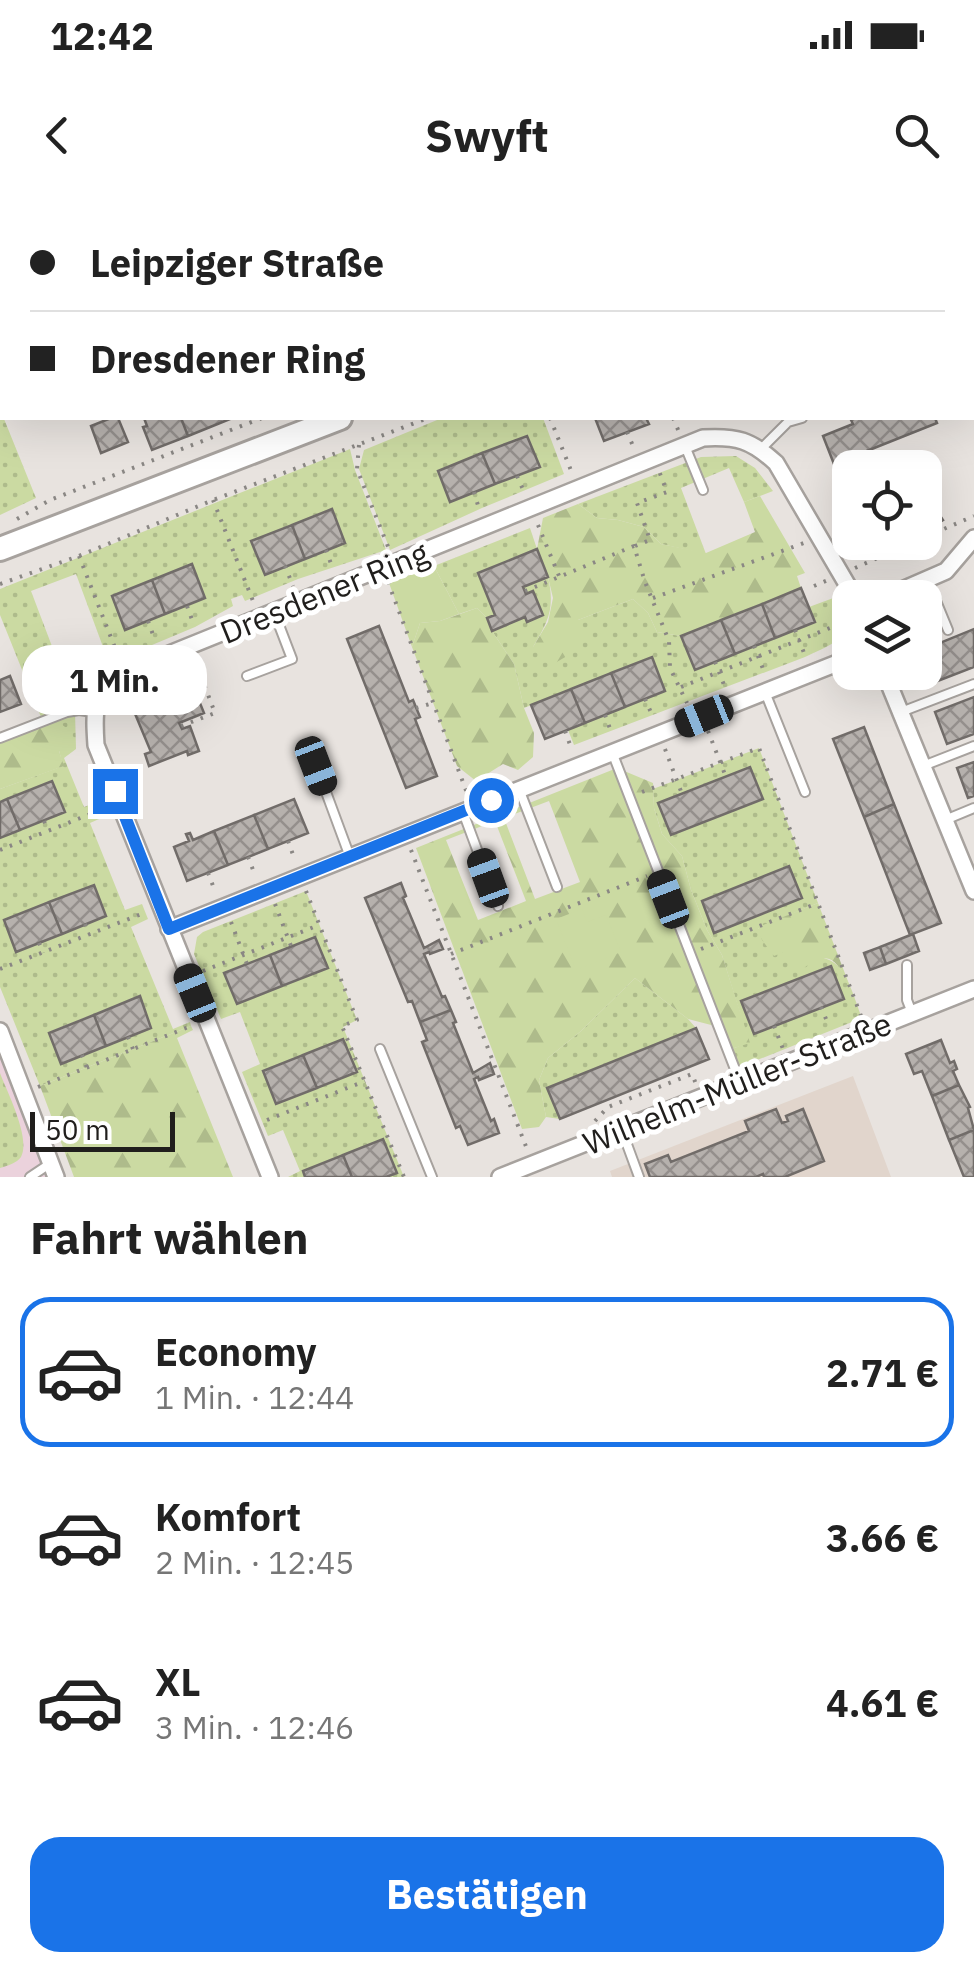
<!DOCTYPE html>
<html lang="de">
<meta charset="utf-8">
<style>
:root{--surface:#fff;--page:#f2f2f2;--text:#222;--muted:#767676;--line:#e0e0e0;--accent:#1a73e8}
body{margin:0;font-family:"IBM Plex Sans",sans-serif;background:var(--page);color:var(--text);height:100vh;display:flex;flex-direction:column;font-size:38px;white-space:nowrap}
*{box-sizing:border-box;margin:0}
p{font-size:32px;color:var(--muted)}
.icon{flex:none;width:55px;height:55px;fill:none;stroke:currentColor;stroke-width:2;stroke-linecap:round;stroke-linejoin:round}
.map{position:relative;height:977px;overflow:hidden}
.drawer{display:flex;flex-direction:column;background:var(--surface);flex:1}
.drawer>*{flex:none}
.banner{position:absolute;left:0px;top:0px;width:975px;height:220px;box-shadow:0 10px 40px #0002;display:grid;align-content:center;height:220px;padding:0 30px;background:var(--surface)}
.buttons{position:absolute;left:832px;top:250px;display:grid;gap:20px}
.buttons a{display:grid;place-items:center;width:110px;height:110px;border-radius:20px;background:var(--surface);box-shadow:0 10px 40px #0002;font-size:50px}
.scale{position:absolute;left:30px;bottom:25px;width:145px;box-sizing:border-box;padding-left:10px;border:5px solid #201e1c;border-top:0;font-size:28px;line-height:35px;white-space:nowrap;color:#201e1c;-webkit-text-stroke:8px #fff;paint-order:stroke}
.end{position:absolute;width:45px;height:45px;margin:-22px;border:12px solid #1a73e8;background:#fff;box-shadow:0 0 0 5px #fff}
.from{border-radius:50%}
.bubble{position:absolute;height:70px;border-radius:30px;background:var(--surface);box-shadow:0 10px 40px #0002;font-size:32px;font-weight:700;line-height:70px;text-align:center}
.car{position:absolute;width:30px;height:60px;margin:-30px -15px;border-radius:12px;box-shadow:0 0 8px 2px #0007;background:linear-gradient(#222 24%,#8ab4d8 0 40%,#222 0 76%,#8ab4d8 0 86%,#222 0)}
.banner b{display:flex;align-items:center;gap:35px;height:95px;font-size:38px}
.banner b+b{border-top:2px solid var(--line)}
.banner i{width:25px;height:25px;background:var(--text)}
ul{padding:0;list-style:none}
li{display:flex;align-items:center;gap:30px;height:150px;margin:0 20px 15px;padding:0 10px;border:5px solid transparent;border-radius:30px}
li div{flex:1}
li b{display:block;font-size:38px}
li em{font-style:normal;font-weight:700}
li.current{border-color:var(--accent)}
li>.icon{width:90px;height:90px;stroke-width:1.5}
h2{padding:0 30px;font-size:45px;line-height:120px}
.button{display:flex;gap:20px;margin-top:auto;padding:20px 30px}
.button a{flex:1;height:115px;border-radius:30px;background:var(--accent);color:#fff;font-size:40px;font-weight:700;line-height:115px;text-align:center}
.status{display:flex;justify-content:space-between;align-items:center;height:70px;padding:0 50px;background:var(--surface);direction:ltr}
.status svg{height:28px;fill:currentColor}
header{display:flex;justify-content:space-between;align-items:center;height:130px;padding:0 30px;background:var(--surface);font-size:45px;font-weight:700}
.map>svg:first-child{display:block}
</style>
<div class="status"><b>12:42</b><svg viewBox="0 0 49 12"><path d="M0 12V9h3v3zM5 12V6h3v6zM10 12V3h3v9zM15 12V0h3v12zM26 1h20v11H26zM47 4h2v5h-2z"/></svg></div>
<header><svg class="icon" aria-label="back" viewBox="0 0 24 24"><path d="M15 5l-7 7 7 7"/></svg>Swyft<svg class="icon" aria-label="search" viewBox="0 0 24 24"><circle cx="10" cy="10" r="6"/><path d="M15 15l6 6"/></svg></header>
<div class="map">
<svg width="974" height="977" viewBox="0 0 974 977">
<defs>
<pattern id="grass-dots" width="8" height="8" patternUnits="userSpaceOnUse" patternTransform="scale(2.5)"><rect width="8" height="8" fill="#cbdaa2"/><path d="M2 2h.1M6 6h.1" fill="none" stroke="#aebb8b" stroke-width="1.8" stroke-linecap="round"/></pattern>
<pattern id="forest-firs" width="22" height="20" patternUnits="userSpaceOnUse" patternTransform="scale(2.5)"><rect width="22" height="20" fill="#cbdaa2"/><path d="M5 1l3.5 6h-7zM16 11l3.5 6h-7z" fill="#aebb8b"/></pattern>
<pattern id="building-cross-hatch" width="8" height="8" patternUnits="userSpaceOnUse" patternTransform="scale(2.5)"><rect width="8" height="8" fill="#b6b1ad"/><path d="M0 0l8 8M0 8l8-8" fill="none" stroke="#948f8c"/></pattern>
</defs>
<rect width="100%" height="100%" fill="#e8e3df"/>
<path fill="#ebd2dc" d="M0,839L53,977H0Z"/>
<path fill="#e1d5cc" d="M853,876L891,977H612L610,971Z"/>
<path fill="url(#grass-dots)" fill-rule="evenodd" d="M0,209L36,298L0,315Z
M442,218H543L564,274L482,308L390,350L359,269L364,250ZM527,236L539,266L450,302L438,271Z
M350,249L355,270L386,350L298,379L245,401L242,395L231,399L233,406L195,427L109,463L76,374L31,391L61,470L80,463L86,478L91,477L75,511L76,549L64,558L84,607L100,601L106,616L90,623L125,710L142,704L148,719L131,727L173,829L190,822L191,826L40,886L0,787V638L64,612L0,602V589L63,566L50,516L41,517L0,415V389ZM332,310L345,343L264,374L252,341ZM191,365L205,398L125,430L112,396ZM94,685L106,716L16,751L4,720ZM139,796L150,828L61,863L49,832Z
M736,256L755,268L773,291L744,302L729,268L681,288L706,354L661,344L644,327L618,320L597,318L578,304L701,257Z
M530,328L537,349L478,373L495,415L487,418L477,408L459,414L434,366Z
M548,377C555,408 549,420 533,447L578,420L633,399L648,413L657,432L681,436L695,470L814,422L809,407L836,397C858,437 838,441 805,457L574,545L568,530L665,491L651,458L524,508L514,464L492,431L525,417L528,422L543,416L533,391L526,394L523,387Z
M759,548L818,703L758,728C768,736 779,748 791,752C806,757 827,754 838,766C850,779 855,801 862,818L735,869L723,836L732,849L749,842L722,755L707,730L691,690L682,656L662,634L654,608L653,589ZM750,568L762,600L671,635L659,604ZM789,666L714,732L702,701ZM830,766L843,799L742,801Z
M306,691L357,820L343,827L404,977H386L383,939L303,971L305,977H288L300,971L283,930L268,936L242,872L260,864L240,812L221,819L194,754L197,737L203,732ZM315,737L327,768L236,803L225,773ZM343,839L356,872L276,904L263,871Z
M635,778L688,819L696,828L548,888L560,919L546,917L539,880L548,858L581,831Z
M0,873C7,892 31,938 21,957C17,963 7,966 0,968Z"/>
<path fill="url(#forest-firs)" fill-rule="evenodd" d="M760,296L805,373L797,376L801,388L681,436L657,432L648,413L633,399L578,420L579,449L555,463L533,447L548,422L553,398L548,377L537,349L543,318L578,304L597,318L618,320L644,327L661,344L706,353L755,332L744,302Z
M477,408L487,418L492,431L514,464L524,508L534,533L533,557L518,570L503,564L476,581L457,566L412,447L420,423L440,421Z
M50,516L72,532L70,549L59,551L64,566L0,589V532Z
M617,568L653,583L654,608L662,634L682,656L691,690L707,730L722,755L750,843L731,849L715,826L688,819L635,778L581,831L548,858L539,880L546,917L539,927L522,929L416,648ZM549,601L580,682L535,699L504,618ZM495,621L526,701L478,720L446,640Z
M818,703L849,784C836,760 829,749 804,768L791,765L786,751L774,756L762,740L758,727Z
M191,826L193,830L177,838L233,977H74L40,886Z"/>
<path fill="#cbdaa2" d="M434,366L459,414L440,421L420,423L412,447L389,383Z
M582,709L587,722L606,715L621,752L576,770L556,719Z"/>
<path fill="url(#building-cross-hatch)" stroke="#716c69" stroke-width="2.5" d="M111,218H118L128,242L101,253L91,226Z
M144,218H181L188,236L152,250L143,227L147,226Z
M181,218H229L230,219L188,236Z
M595,218H646L649,224L604,241Z
M856,218H935L937,223L834,264L823,236L853,224L851,220Z
M527,236L540,267L495,284L482,253Z
M870,250L876,268H850V298L836,263Z
M482,253L495,284L450,302L438,271Z
M925,293L943,320L925,331Z
M332,309L345,343L305,359L292,325Z
M292,325L305,359L265,375L251,341Z
M537,349L548,377L523,387L526,394L533,391L543,415L527,422L525,417L492,431L487,418L495,415L478,373Z
M192,364L205,398L165,414L152,380Z
M152,380L165,414L125,430L112,396Z
M801,388L815,422L775,438L762,404Z
M762,404L775,438L735,454L721,420Z
M721,420L735,454L695,470L681,436Z
M379,426L409,502L413,500L420,517L415,519L437,576L406,588L347,439Z
M974,429V467L922,487L917,472H925V449Z
M652,457L665,491L625,507L611,473Z
M611,473L625,507L585,523L571,489Z
M10,476L21,504L0,512V480Z
M193,486L204,513L179,523L182,529L190,526L199,551L188,555L187,551L149,566L145,554L151,552L133,509L157,500L169,496L170,499L183,494L181,490Z
M571,489L585,523L545,539L531,505Z
M974,497V534L947,544L935,512Z
M864,527L894,604L864,617L833,539Z
M974,562V596L968,598L957,568Z
M750,567L763,599L671,635L658,603Z
M52,581L65,612L20,630L7,599Z
M7,599L20,630L0,638V602Z
M294,599L308,633L268,649L254,615Z
M894,604L941,723L910,735L864,617Z
M254,615L268,649L228,665L214,631Z
M214,631L228,665L187,681L174,647L189,641L186,634L190,633L193,640Z
M789,666L802,698L714,733L702,701Z
M401,683L406,696L403,698L424,748L439,740L443,749L430,754L429,752L424,754L442,797L445,796L451,810L420,822L412,801L408,802L365,698Z
M94,685L106,716L62,734L49,702Z
M49,702L62,734L16,752L4,720Z
M913,734L919,751L886,764L880,747Z
M315,737L328,768L282,786L270,755Z
M880,747L886,764L870,770L864,753Z
M270,755L282,786L237,804L224,773Z
M831,766L844,799L754,834L741,801Z
M140,796L151,828L106,846L94,815Z
M451,810L456,822L453,823L473,873L490,863L494,874L479,880L478,877L474,879L491,921L494,919L499,933L468,945L460,926L456,928L422,842L427,840L420,822Z
M94,815L106,846L61,864L49,833Z
M696,828L709,859L560,919L547,888Z
M343,839L357,872L317,888L303,855Z
M941,840L950,863L954,861L957,869L953,871L959,885L932,896L922,871L914,874L906,854Z
M303,855L317,888L276,904L263,871Z
M959,885L970,907L968,908L974,930L949,940L932,896Z
M776,909L782,923L788,921L786,916L803,909L824,961L785,977H764L763,974L756,977H650L645,964L668,955L671,962L749,931L745,921Z
M974,930V977H964L949,940Z
M383,939L397,973L386,977H352L343,955Z
M343,955L352,977H305L303,971Z"/>
<g fill="none" stroke-linecap="round" stroke-linejoin="round">
<g stroke="#a7a29e" stroke-width="12">
<path id="lane" d="M685,246L703,290
M761,249L788,222L802,218
M927,379L948,430
M101,469L110,481
M247,476L292,459L274,412
M765,492L805,592
M901,512L974,484
M0,538L67,512L79,510L93,512
M612,552L740,882
M316,565L350,657
M923,566L974,546
M519,589L557,687
M463,612L498,706
M945,620L974,608
M907,765V800L912,813
M380,849L432,977
M621,928L639,977
M30,977L51,963"/>
</g>
<g stroke="#a7a29e" stroke-width="20">
<path id="street" d="M247,0V2
M367,2L374,0
M884,398L946,371L974,338
M884,472L974,691
M169,729L850,458
M0,831L56,977
M270,977L96,545C94,514 92,493 120,474L703,238C737,236 751,240 776,263L855,398
M500,977L974,789"/>
</g>
<g stroke="#a7a29e" stroke-width="28">
<path id="secondary" d="M873,2L880,0
M0,349L340,218"/>
</g>
<path stroke="#8a8784" stroke-width="4" stroke-dasharray="2.5 8" stroke-linecap="butt" d="M803,2L810,0
M927,2L933,0
M0,144L2,143
M550,218L572,273
M673,218L679,232
M627,232L633,246
M359,245L357,269L389,349
M517,276L525,294
M474,292L480,312
M213,300L253,401
M17,319L50,300L262,218
M538,325L559,376
M925,337L974,316
M838,338L850,333
M635,346L650,340L637,303L667,292L659,271
M326,350L333,369
M79,356L119,458
M285,366L293,386
M855,368L913,342
M388,382L467,593
M0,384L79,356L213,300L428,218
M814,386L828,380
M525,391L634,346L645,382L669,441L670,468L687,503
M653,398L804,343
M187,406L194,425
M148,421L155,440
M795,430L806,458
M754,446L765,474
M715,462L726,490
M681,487L850,420
M645,499L653,517
M416,508L433,503
M605,515L612,534
M181,526L215,513L196,463
M565,531L572,550
M708,531L726,577
M665,549L682,594
M642,592L759,548L861,816
M44,621L48,630
M288,641L295,660
M0,650L103,609
M411,650L527,949
M248,657L255,675
M208,673L215,691
M306,691L357,820L342,826L404,977
M275,704L291,746
M231,722L247,764
M85,724L89,734
M39,743L43,753
M701,749L818,703
M451,754L647,676
M0,769L144,713
M203,771L319,725
M821,807L829,826
M774,826L783,849
M128,837L133,849
M82,855L87,868
M38,887L191,826
M267,920L365,881
M595,921L608,907L692,874L696,884"/>
<use href="#lane" stroke="#fff" stroke-width="8"/>
<use href="#street" stroke="#fff" stroke-width="15"/>
<use href="#secondary" stroke="#fff" stroke-width="22"/>
</g>
<g fill="none" stroke-linecap="round" stroke-linejoin="round">
<path stroke="#1a73e8" stroke-width="12" d="M115,591L169,729L491,600"/>
</g>
<g text-anchor="middle" dominant-baseline="central" stroke-width="10" stroke-linejoin="round" paint-order="stroke">
<g font-size="32" fill="#201e1c" stroke="#fff">
<text transform="translate(324 392) rotate(-22)">Dresdener Ring</text>
<text transform="translate(737 883) rotate(-22)">Wilhelm-Müller-Straße</text>
</g>
</g>
</svg>
<div class="buttons">
<a><svg class="icon" aria-label="locate" viewBox="0 0 24 24"><circle cx="12" cy="12" r="6"/><path d="M12 2v4M12 18v4M2 12h4M18 12h4"/></svg></a>
<a><svg class="icon" aria-label="layers" viewBox="0 0 24 24"><path d="M12 4l9 5-9 5-9-5zM3 14l9 5 9-5"/></svg></a>
</div>
<div class="scale">50 m</div>
<i class="end from" style="left:491px;top:600px"></i>
<i class="end" style="left:115px;top:591px"></i>
<div class="bubble" style="left:22px;top:445px;width:185px">1 Min.</div>
<i class="car" style="left:704px;top:516px;rotate:248deg"></i>
<i class="car" style="left:316px;top:566px;rotate:159deg"></i>
<i class="car" style="left:488px;top:678px;rotate:340deg"></i>
<i class="car" style="left:668px;top:699px;rotate:339deg"></i>
<i class="car" style="left:195px;top:793px;rotate:338deg"></i>
<div class="banner">
<b><i class="from"></i>Leipziger Straße</b>
<b><i></i>Dresdener Ring</b>
</div>
</div>
<section class="drawer">
<h2>Fahrt wählen</h2>
<ul>
<li class="current"><svg class="icon" aria-label="car" viewBox="0 0 24 24"><path d="M5 17H2v-5l4-1 3-4h7l3 4 3 1v5h-3M9 17h6M6 11h13"/><circle cx="7" cy="17" r="2"/><circle cx="17" cy="17" r="2"/></svg><div><b>Economy</b><p>1 Min. · 12:44</p></div><em>2.71 €</em></li>
<li><svg class="icon" aria-label="car" viewBox="0 0 24 24"><path d="M5 17H2v-5l4-1 3-4h7l3 4 3 1v5h-3M9 17h6M6 11h13"/><circle cx="7" cy="17" r="2"/><circle cx="17" cy="17" r="2"/></svg><div><b>Komfort</b><p>2 Min. · 12:45</p></div><em>3.66 €</em></li>
<li><svg class="icon" aria-label="car" viewBox="0 0 24 24"><path d="M5 17H2v-5l4-1 3-4h7l3 4 3 1v5h-3M9 17h6M6 11h13"/><circle cx="7" cy="17" r="2"/><circle cx="17" cy="17" r="2"/></svg><div><b>XL</b><p>3 Min. · 12:46</p></div><em>4.61 €</em></li>
</ul>
<div class="button"><a>Bestätigen</a></div>
</section>
